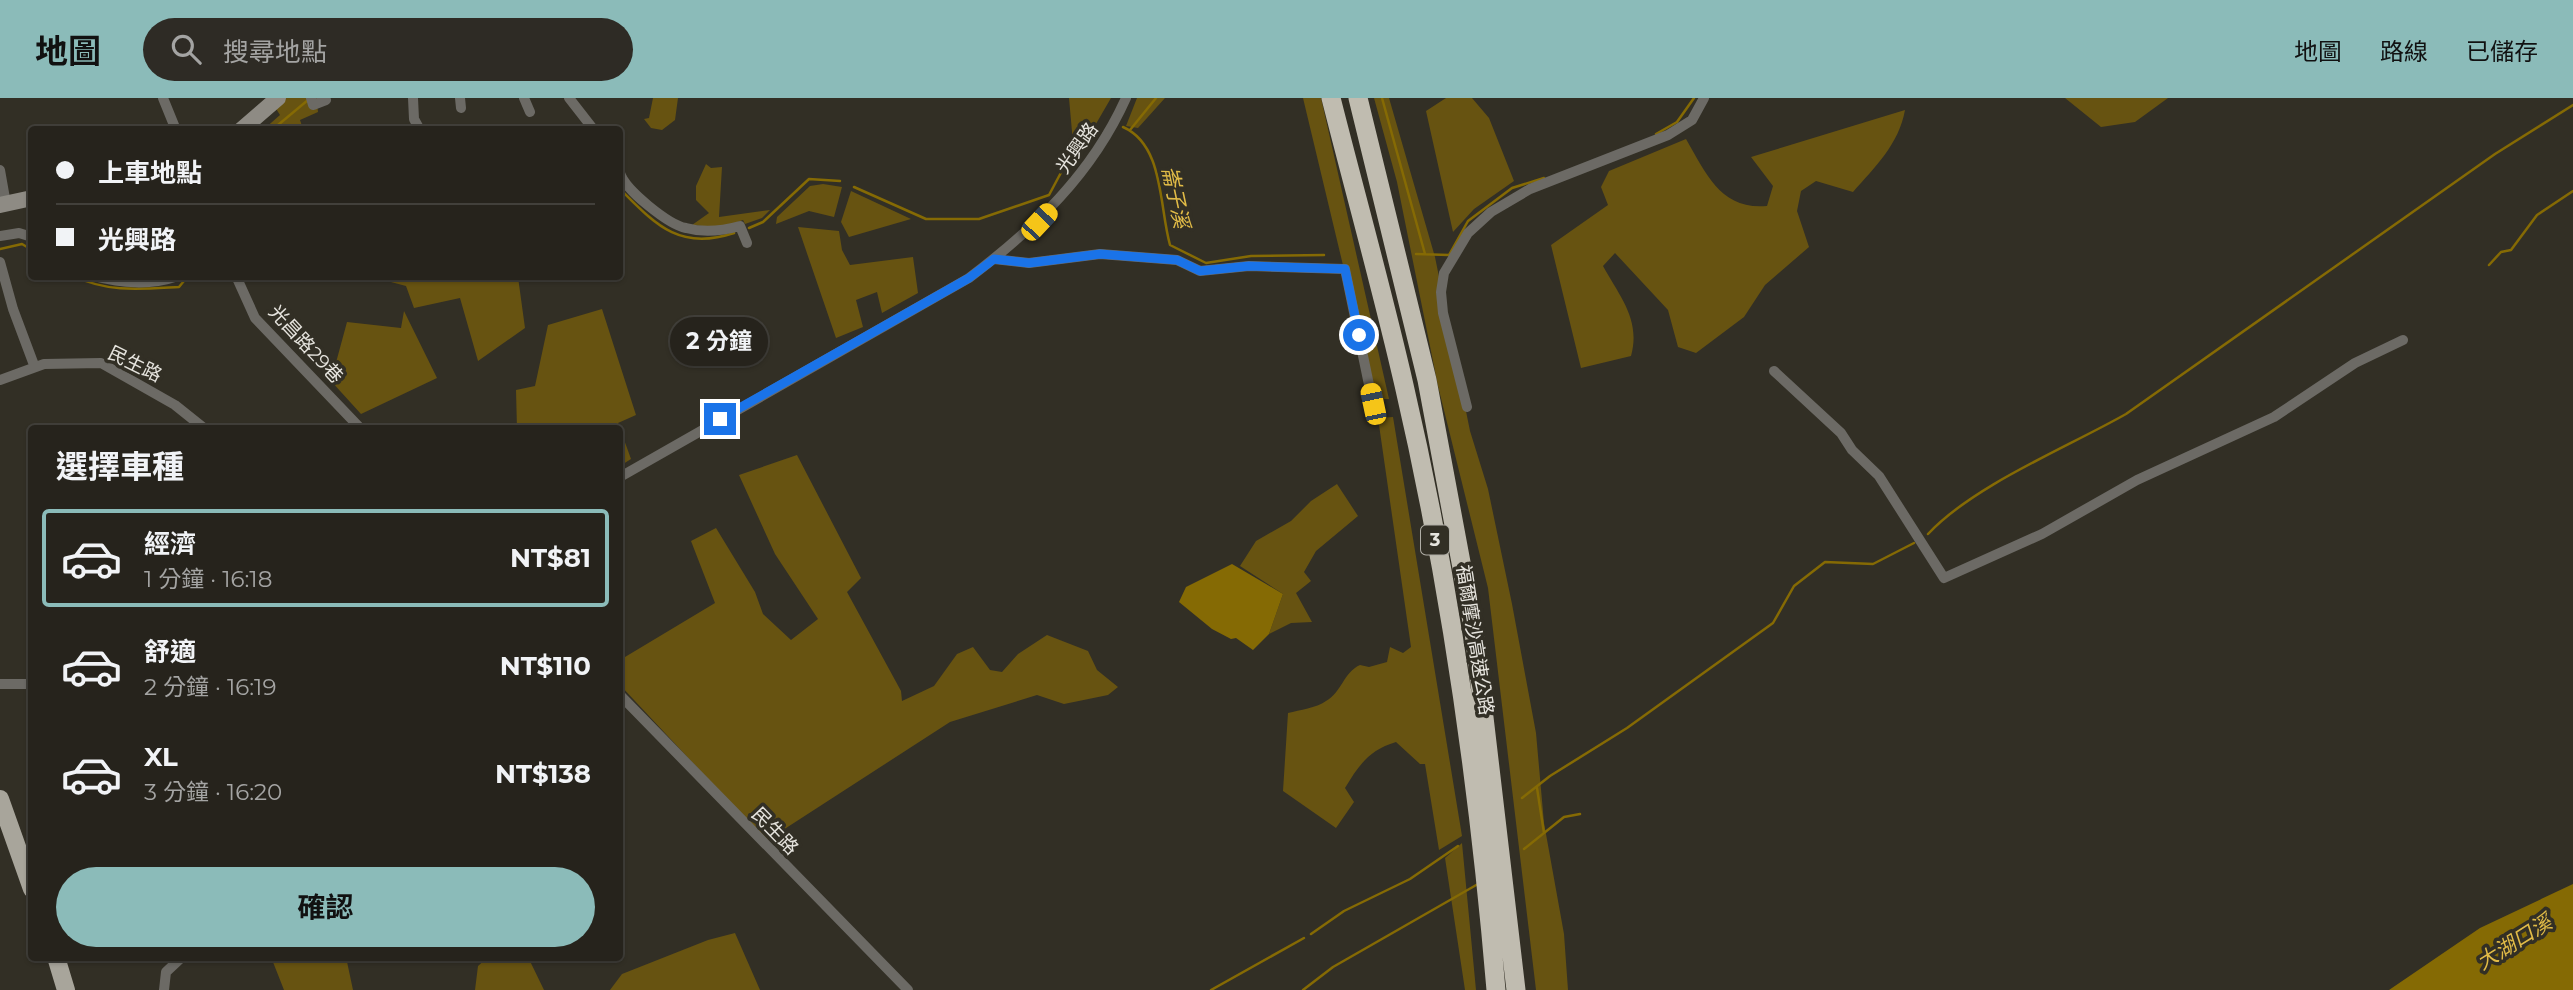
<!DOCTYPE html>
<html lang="zh-TW">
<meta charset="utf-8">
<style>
:root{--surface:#26231c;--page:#2e2b25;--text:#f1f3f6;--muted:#a4a4a3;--line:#42403b;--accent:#8bbbb9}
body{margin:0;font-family:Montserrat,"Noto Sans TC",sans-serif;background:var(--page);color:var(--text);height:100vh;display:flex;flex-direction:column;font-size:26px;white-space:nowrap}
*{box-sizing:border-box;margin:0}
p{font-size:23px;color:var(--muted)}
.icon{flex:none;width:38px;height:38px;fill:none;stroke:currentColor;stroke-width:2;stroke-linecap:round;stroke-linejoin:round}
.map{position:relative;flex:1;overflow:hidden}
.panel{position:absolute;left:28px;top:327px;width:595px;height:536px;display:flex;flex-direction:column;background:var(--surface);border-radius:7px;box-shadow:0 2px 5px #0004,0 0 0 2px var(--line)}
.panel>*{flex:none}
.guide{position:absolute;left:28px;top:28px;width:595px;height:154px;border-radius:7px;box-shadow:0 2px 5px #0004,0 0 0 2px var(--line);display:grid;align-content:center;height:154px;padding:0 28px;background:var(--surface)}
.end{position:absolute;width:32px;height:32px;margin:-16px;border:9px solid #1a73e8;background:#fff;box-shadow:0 0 0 4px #fff}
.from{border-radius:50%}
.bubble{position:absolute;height:49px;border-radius:24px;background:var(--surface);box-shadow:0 2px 5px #0004,0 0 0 2px var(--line);font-size:23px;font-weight:700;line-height:49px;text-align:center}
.car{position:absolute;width:21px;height:42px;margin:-21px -10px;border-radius:9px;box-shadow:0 0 5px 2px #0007;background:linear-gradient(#f5c518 24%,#345 0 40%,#f5c518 0 76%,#345 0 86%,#f5c518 0)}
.guide b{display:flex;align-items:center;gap:24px;height:66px;font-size:26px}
.guide b+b{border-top:2px solid var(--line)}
.guide i{width:18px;height:18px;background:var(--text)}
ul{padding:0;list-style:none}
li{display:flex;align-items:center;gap:21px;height:98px;margin:0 14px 10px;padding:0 14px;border:4px solid transparent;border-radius:7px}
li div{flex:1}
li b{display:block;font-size:26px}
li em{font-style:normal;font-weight:700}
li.active{border-color:var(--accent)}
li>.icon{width:63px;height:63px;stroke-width:1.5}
h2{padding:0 28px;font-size:32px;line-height:84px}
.primary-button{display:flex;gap:14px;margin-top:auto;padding:14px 28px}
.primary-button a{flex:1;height:80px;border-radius:42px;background:var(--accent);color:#111;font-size:28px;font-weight:700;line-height:80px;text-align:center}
header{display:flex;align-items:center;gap:42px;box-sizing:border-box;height:98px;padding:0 35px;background:var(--accent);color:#111}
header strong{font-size:33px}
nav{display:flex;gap:38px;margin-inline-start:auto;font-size:24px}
.search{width:490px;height:63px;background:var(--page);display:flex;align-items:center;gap:18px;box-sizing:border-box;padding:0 24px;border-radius:38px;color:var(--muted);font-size:26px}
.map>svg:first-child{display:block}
</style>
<header>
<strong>地圖</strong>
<div class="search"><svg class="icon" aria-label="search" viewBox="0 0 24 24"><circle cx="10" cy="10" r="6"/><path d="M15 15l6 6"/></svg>搜尋地點</div>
<nav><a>地圖</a><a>路線</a><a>已儲存</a></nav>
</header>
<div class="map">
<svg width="2573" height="892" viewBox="0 0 2573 892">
<rect width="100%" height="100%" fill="#322f25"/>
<path fill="#675311" d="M286,0H324L317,5L318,14L300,22L303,31L263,32L280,17L275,9Z
M653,0H678L675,22L662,32L651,30L644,21L649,20Z
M1069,0H1111L1093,31L1073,45Z
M1137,0H1165L1138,30L1126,28Z
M1303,0H1321L1389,301H1375Z
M1374,0H1389L1435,159L1470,333L1488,391L1512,506L1536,635L1544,725L1564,836L1568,892H1536L1488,490L1438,288L1397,84Z
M1446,0H1472L1489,20L1514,83L1474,111L1453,134L1426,13Z
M2065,0H2168L2135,24L2101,29Z
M1905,12C1899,46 1875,69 1853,94L1816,83L1801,93L1797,113L1809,149L1765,187L1744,219L1696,255L1678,249L1668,212L1615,155L1603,168C1620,199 1641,222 1631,258L1581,270L1551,147L1608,107L1601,89L1609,73L1686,41C1707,77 1721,112 1767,108L1773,88L1751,59Z
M706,66L711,70L722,69L719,119L770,112L762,120L745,126L743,122L722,130L692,127L709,115L696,102V88Z
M823,86L842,89L834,119L809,113L776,126L777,119L810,88Z
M851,93L911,121L849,139L841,124Z
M798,129L839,133L842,152L850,167L913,159L918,195L882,215L877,194L856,202L863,229L836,240Z
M372,179H518L525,230L478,263L460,200L414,210L406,188Z
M602,211L636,317L618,325L631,361L620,368V331H517L516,292L535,288L548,227Z
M404,213L437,280L361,316L331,283L347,224L401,230Z
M1393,319L1462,738L1439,752L1425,666H1420L1396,644C1369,652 1359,667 1345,690L1354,704L1336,730L1283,693L1288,615C1300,612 1316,610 1326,603C1342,594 1343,575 1360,567L1369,569L1387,564L1390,549L1403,555L1411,549L1378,320Z
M797,357L861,480L847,494L901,593L902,603L934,588L957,556L973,549L990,572L1002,574L1018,556L1047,537L1088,553L1097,572L1118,589L1108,597L1064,606L1037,597L950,624L766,743L620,587V562L715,505L691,443L716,430L755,494L763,516L791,542L818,521L775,456L739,377Z
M1337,386L1358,418L1316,453L1304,474L1311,483L1296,495L1312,524L1291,525L1269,536L1283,496L1240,468L1256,443L1291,423L1311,403Z
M1462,745L1476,892H1465L1445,760Z
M735,835L760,892H610L622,876L708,842Z
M271,859H346L353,892H284Z
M488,859H528L544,892H475L478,868Z"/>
<path fill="#856a04" d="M1232,466L1283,496L1269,536L1253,552L1236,540L1231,541L1212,531L1179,504L1186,489Z
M2573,786V892H2389L2480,830Z"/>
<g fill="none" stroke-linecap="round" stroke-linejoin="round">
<path stroke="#856a04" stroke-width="2.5" d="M1382,0L1425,156
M1123,29C1164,47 1159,108 1170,147L1206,165L1251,158L1324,157
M272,32L308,2
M1130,32L1156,0
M1656,36L1677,24L1694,0
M854,89L926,121H979L1049,97L1072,54L1090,36
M620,91C656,127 679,153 734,135
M749,130L763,124L809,81L840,83
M0,151L22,146L32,152
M1416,156L1449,157L1468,123L1512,90L1544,80
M2489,167L2501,154L2511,152L2537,117L2573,93
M74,178C108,195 142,191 179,189L188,178
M1928,436C1974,387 2066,350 2126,316L2495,56L2573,7
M1537,690L1544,735
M1522,700L1550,678L1627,630L1773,525L1794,488L1825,464L1873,466L1914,445
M1524,751L1564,719L1580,716
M1311,836L1344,813L1410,781L1458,748
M1211,892L1304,840
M1303,892L1333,869L1478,786"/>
<path stroke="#6c6a65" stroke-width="10" d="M163,0L176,32
M311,0L313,7L326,2
M413,0L414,21L420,32
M460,0L461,10
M524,0L530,14
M569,0L594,32
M0,72L6,106
M620,75C625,92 669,127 686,130C704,135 722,133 740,128L747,145
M0,138L19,135L32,139
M994,161L1029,165L1100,156L1177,162L1200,173L1249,168L1345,171L1373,306
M0,164L13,211L34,267
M93,178C122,185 149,188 178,178
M236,178L255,220L361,331
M1774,273L1841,335L1852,352L1879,378L1944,480L2042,436L2137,382L2274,319L2355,265L2403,242
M0,282L44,266L101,265L175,307L205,331
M1467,309L1443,215L1441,194L1444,175L1468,135L1491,114L1530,91L1668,37L1692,22L1704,0
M620,379L969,180C1035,130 1092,76 1126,0
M0,586H32
M620,597L908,892
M164,892L166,874L182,859"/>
<path stroke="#8e8b84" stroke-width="16" d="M241,32L278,0
M0,107L32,100"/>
<path stroke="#a8a59b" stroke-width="18" d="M0,701L32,791
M56,859L66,892"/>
<path stroke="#c0bcb0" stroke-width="19" d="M1331,0C1355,95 1382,191 1404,287C1450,485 1479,689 1496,892
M1358,0L1427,282L1474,534L1516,892"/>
</g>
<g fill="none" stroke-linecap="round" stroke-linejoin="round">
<path stroke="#1a73e8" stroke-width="9" d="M720,321L969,180L994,161L1029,165L1100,156L1177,162L1200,173L1249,168L1345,171L1359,237"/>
</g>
<g text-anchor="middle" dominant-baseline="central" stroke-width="7" stroke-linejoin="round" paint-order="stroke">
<rect fill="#322f25" stroke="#b0aea6" stroke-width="2" x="1421" y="427.5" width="28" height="29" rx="5"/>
<g font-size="18" font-weight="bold" fill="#e6e4de">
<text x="1435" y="442">3</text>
</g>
<g font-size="19" fill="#e6e4de" stroke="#322f25">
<text transform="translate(1077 50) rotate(-55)">光興路</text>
<text transform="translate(306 246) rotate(47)">光昌路29巷</text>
<text transform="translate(135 266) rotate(26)">民生路</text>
<text transform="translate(1475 542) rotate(81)">福爾摩沙高速公路</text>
<text transform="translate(775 733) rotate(46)">民生路</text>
</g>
<g font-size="21" font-style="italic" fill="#e1bb47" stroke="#322f25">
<text transform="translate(1176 99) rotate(78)">崙子溪</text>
<text transform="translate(2514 844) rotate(-32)">大湖口溪</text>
</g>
</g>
</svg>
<i class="end from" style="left:1359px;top:237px"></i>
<i class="end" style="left:720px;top:321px"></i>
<div class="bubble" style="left:670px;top:219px;width:98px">2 分鐘</div>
<i class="car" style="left:1039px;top:124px;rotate:43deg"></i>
<i class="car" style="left:1373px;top:306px;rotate:348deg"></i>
<div class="guide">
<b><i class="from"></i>上車地點</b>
<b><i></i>光興路</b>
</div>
<section class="panel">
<h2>選擇車種</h2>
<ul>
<li class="active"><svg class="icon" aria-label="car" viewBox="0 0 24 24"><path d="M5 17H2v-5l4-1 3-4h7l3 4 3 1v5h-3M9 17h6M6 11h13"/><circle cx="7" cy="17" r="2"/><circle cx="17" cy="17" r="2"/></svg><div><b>經濟</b><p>1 分鐘 · 16:18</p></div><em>NT$81</em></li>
<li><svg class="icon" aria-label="car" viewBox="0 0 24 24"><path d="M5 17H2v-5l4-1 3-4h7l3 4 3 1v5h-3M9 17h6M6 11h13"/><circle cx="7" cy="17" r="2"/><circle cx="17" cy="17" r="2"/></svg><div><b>舒適</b><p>2 分鐘 · 16:19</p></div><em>NT$110</em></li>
<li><svg class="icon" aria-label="car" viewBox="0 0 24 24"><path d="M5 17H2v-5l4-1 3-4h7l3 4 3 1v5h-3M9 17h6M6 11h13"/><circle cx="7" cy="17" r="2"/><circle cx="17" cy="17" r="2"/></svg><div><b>XL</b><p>3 分鐘 · 16:20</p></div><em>NT$138</em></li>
</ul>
<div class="primary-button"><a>確認</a></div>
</section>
</div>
